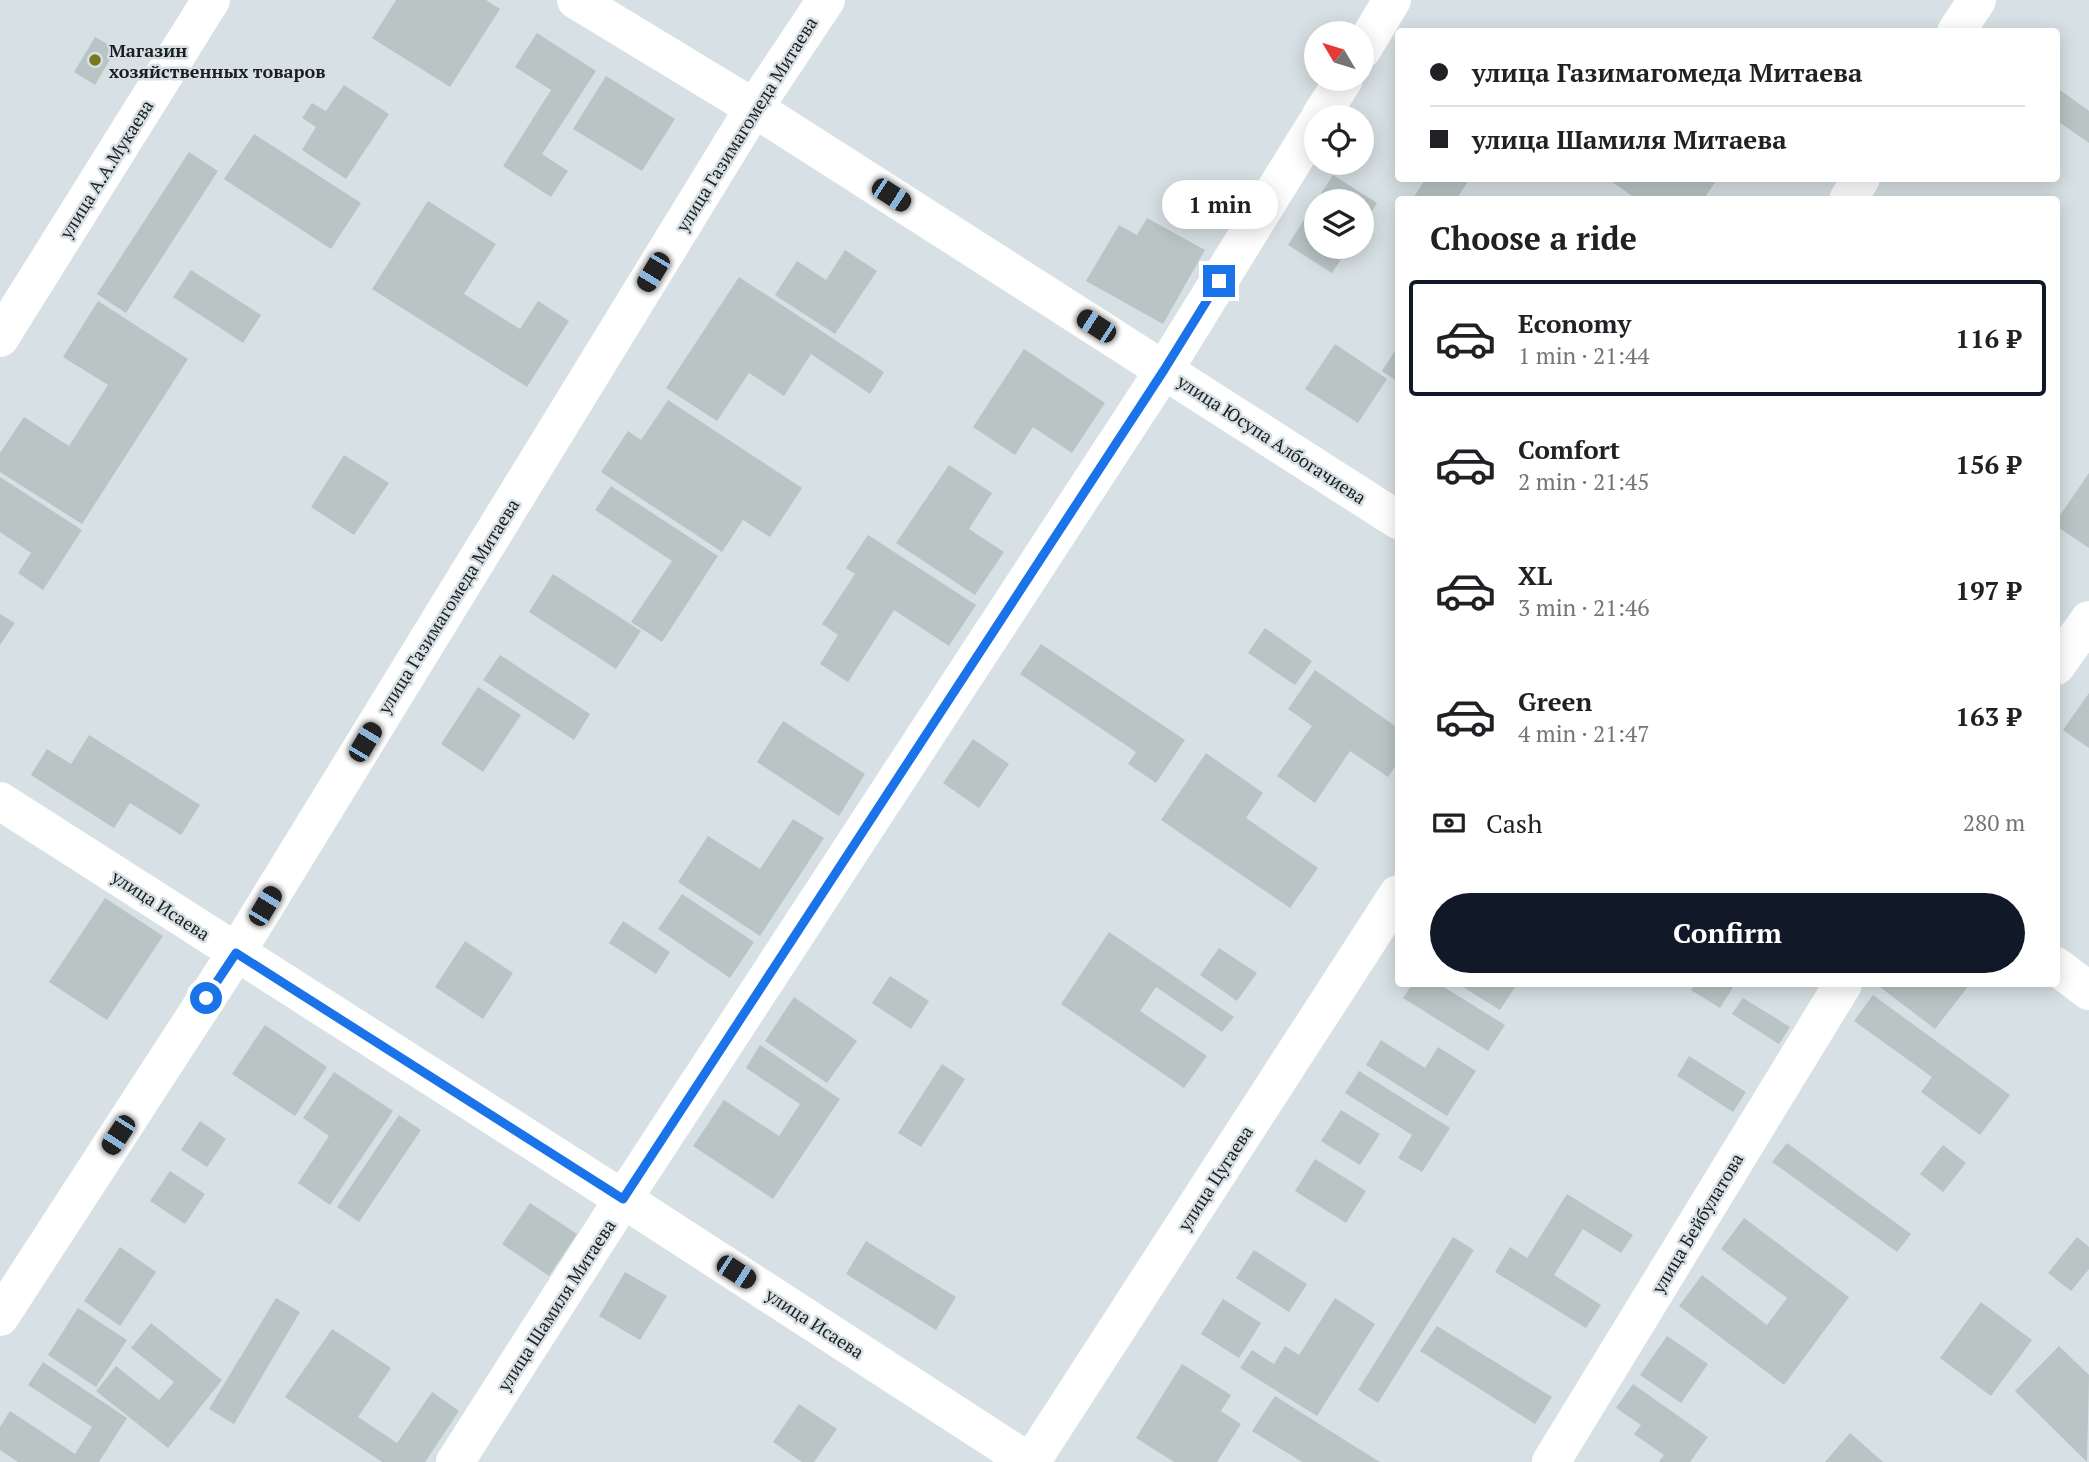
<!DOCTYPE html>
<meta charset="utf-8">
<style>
:root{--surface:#fff;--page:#f2f2f2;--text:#202124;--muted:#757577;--line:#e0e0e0;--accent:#111827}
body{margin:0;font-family:"PT Serif",serif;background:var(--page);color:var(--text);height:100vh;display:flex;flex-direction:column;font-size:26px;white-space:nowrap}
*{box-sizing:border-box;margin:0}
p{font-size:23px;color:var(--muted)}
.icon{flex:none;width:38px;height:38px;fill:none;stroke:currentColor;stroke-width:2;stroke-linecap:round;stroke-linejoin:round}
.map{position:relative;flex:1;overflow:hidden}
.details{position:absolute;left:1395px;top:196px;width:665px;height:791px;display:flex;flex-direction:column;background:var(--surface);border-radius:7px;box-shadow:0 4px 18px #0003}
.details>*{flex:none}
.hud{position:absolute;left:1395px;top:28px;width:665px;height:154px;border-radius:7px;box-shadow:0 4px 18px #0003;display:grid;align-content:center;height:154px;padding:0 35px;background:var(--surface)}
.needle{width:46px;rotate:308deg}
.buttons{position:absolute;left:1304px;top:21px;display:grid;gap:14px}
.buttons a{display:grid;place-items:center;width:70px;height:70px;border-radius:50%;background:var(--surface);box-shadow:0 4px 18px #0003;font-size:35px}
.end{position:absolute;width:32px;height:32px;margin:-16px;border:9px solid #1a73e8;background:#fff;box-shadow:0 0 0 4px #fff}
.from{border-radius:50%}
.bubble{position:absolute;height:49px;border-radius:24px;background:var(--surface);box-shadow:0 4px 18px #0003;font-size:23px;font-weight:800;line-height:49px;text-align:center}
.car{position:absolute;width:21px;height:42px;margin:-21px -10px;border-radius:9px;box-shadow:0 0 5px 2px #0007;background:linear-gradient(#222 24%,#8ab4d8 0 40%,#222 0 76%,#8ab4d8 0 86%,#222 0)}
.hud b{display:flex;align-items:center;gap:24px;height:66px;font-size:26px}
.hud b+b{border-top:2px solid var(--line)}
.hud i{width:18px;height:18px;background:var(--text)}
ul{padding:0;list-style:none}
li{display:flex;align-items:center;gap:21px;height:116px;margin:0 14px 10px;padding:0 21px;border:4px solid transparent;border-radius:7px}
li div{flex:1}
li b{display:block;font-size:26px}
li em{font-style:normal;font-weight:800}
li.selected{border-color:var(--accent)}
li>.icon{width:63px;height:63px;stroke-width:1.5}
h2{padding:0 35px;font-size:32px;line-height:84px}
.pay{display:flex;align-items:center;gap:18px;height:77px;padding:0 35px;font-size:26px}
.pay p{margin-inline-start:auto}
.button{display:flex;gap:14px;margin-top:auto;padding:14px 35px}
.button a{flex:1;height:80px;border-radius:42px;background:var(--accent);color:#fff;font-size:28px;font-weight:800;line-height:80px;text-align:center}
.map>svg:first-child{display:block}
</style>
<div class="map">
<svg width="2089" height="1462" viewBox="0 0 2089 1462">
<rect width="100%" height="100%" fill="#d7e0e4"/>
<path fill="#b9c4c5" d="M396,0H486L500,9L450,87L372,38Z
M537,33L596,71L542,154L568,171L551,197L503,166L551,90L515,67Z
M95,37L116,49L95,85L74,72Z
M606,76L675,119L642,171L573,129Z
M344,85L389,114L346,179L302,150L316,127L302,118L312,103L326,111Z
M2056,87L2089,111V143L2056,120Z
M254,134L361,203L331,249L224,179Z
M189,152L218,171L126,313L97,294Z
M1333,175L1377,203L1362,227V201H1316Z
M1426,178H1470L1456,200H1412Z
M1614,178H1718L1703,200H1638L1612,182Z
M428,201L496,244L464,294L520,329L538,301L569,321L527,387L372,289Z
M1316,201V247H1349L1332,273L1288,245Z
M1147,218L1205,250L1163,324L1086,281L1119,225L1137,235Z
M845,250L877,271L835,334L775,295L797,261L826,280Z
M191,270L261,315L243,343L173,297Z
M739,277L884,372L870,394L811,354L784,396L749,373L717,421L666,388Z
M98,301L188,359L82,524L0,472V453L24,417L69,446L108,385L63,357Z
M1335,344L1387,379L1358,423L1305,389Z
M1398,346V382L1382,371Z
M1024,349L1105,403L1072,453L1033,427L1015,455L973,427Z
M668,400L802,488L770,537L743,520L722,552L601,472L628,431L641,440Z
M344,455L389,483L354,535L311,507Z
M949,465L992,493L969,529L1004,552L975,595L896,543Z
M2089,473V548L2056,526V521Z
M0,477L82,530L43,590L18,573L31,553L0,532Z
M611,486L718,556L662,642L631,622L672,561L595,510Z
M868,535L976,605L949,646L894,610L848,682L820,664L838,635L822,624L855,574L846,568Z
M553,574L641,631L616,669L529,612Z
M0,614L15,623L0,645Z
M1265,628L1312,661L1295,685L1248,653Z
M1041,644L1185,740L1156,783L1128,764L1136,752L1020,674Z
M500,655L590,714L574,740L483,680Z
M1315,670L1398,728V762L1388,777L1350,751L1315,803L1277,776L1312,726L1288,709Z
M478,687L521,715L483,772L441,744Z
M2089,693V748L2063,730Z
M783,721L865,774L839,816L757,762Z
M89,735L200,805L181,835L130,803L114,828L31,775L47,749L71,764Z
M973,739L1009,764L979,808L943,783Z
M1206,753L1263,793L1246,818L1318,868L1290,908L1161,820Z
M793,819L824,838L760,936L678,882L708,836L760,869Z
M682,894L754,942L730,978L658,929Z
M105,898L163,936L107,1020L49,982Z
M623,921L670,952L656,974L609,943Z
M1109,932L1234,1017L1222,1032L1156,987L1140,1011L1207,1056L1184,1088L1061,1004Z
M465,941L513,973L483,1019L435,987Z
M1219,948L1257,973L1237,1001L1200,975Z
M890,976L929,1001L911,1029L872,1003Z
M1412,984H1439L1505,1025L1488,1051L1403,998Z
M1458,984H1517L1500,1010Z
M1695,984H1735L1720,1008L1691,990Z
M1876,984H1970L1935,1029Z
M1873,995L2010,1095L1980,1135L1921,1092L1932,1077L1854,1021Z
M794,997L857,1041L827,1083L765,1041Z
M1743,998L1790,1027L1779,1044L1732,1014Z
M265,1025L327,1067L295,1116L232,1074Z
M1381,1040L1425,1068L1438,1047L1476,1071L1447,1116L1366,1065Z
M760,1045L840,1099L773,1199L693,1146L724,1100L779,1136L800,1104L746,1068Z
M1689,1056L1746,1092L1733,1112L1677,1076Z
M942,1064L965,1079L921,1147L898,1133Z
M1359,1071L1450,1128L1422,1172L1398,1158L1412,1135L1345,1093Z
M334,1072L393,1111L330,1205L298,1183L329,1136L303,1118Z
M1341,1110L1380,1134L1360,1165L1321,1141Z
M399,1115L421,1130L359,1222L337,1207Z
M200,1121L226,1139L207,1167L181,1150Z
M1787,1143L1911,1234L1897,1252L1772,1162Z
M1943,1145L1966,1163L1943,1192L1920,1174Z
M1315,1159L1366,1191L1346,1223L1295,1191Z
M170,1171L205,1194L185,1224L150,1201Z
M1567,1194L1633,1235L1621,1253L1583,1229L1554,1275L1601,1305L1586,1328L1495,1272L1510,1247L1527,1258Z
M530,1203L577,1234L549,1276L502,1244Z
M1744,1218L1849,1297L1784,1385L1679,1306L1702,1275L1767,1325L1787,1298L1721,1249Z
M1453,1237L1474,1250L1378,1403L1358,1390Z
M2077,1237L2089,1247V1269L2071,1291L2048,1273Z
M866,1241L956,1297L936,1330L846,1274Z
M120,1247L156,1272L120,1326L84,1301Z
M1254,1250L1307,1284L1289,1312L1236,1278Z
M625,1272L667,1296L640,1340L599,1316Z
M276,1298L300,1312L234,1424L209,1409Z
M1335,1298L1375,1324L1317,1416L1240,1368L1252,1350L1274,1364L1285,1346L1299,1355Z
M1223,1299L1261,1323L1239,1358L1201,1334Z
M1981,1302L2032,1340L1991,1396L1940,1358Z
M78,1308L127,1340L96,1387L48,1355Z
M151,1323L222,1380L168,1448L96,1391L116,1366L159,1400L174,1382L131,1348Z
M1437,1326L1552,1397L1535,1424L1420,1351Z
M332,1329L391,1368L358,1417L397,1443L432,1392L459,1411L425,1462H382L285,1397Z
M1667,1336L1708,1364L1681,1403L1640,1375Z
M2059,1346L2089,1375L2087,1462L2015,1391Z
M43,1362L127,1418L99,1462H18L0,1450V1427L10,1411L75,1454L92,1427L28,1385Z
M1182,1364L1231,1395L1221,1411L1241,1424L1217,1462H1174L1136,1438Z
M1633,1384L1708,1437L1690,1462H1659L1664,1455L1634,1434L1641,1425L1616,1408Z
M1275,1396L1362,1451L1380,1462H1302L1252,1431Z
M799,1404L837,1429L814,1462H802L773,1442Z
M1850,1433L1883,1462H1825Z"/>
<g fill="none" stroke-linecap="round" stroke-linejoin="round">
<path stroke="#fff" stroke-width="38" d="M576,0L754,108L1398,520
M1956,32L1977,0
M1362,50L1392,0
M1320,117L1344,79
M1848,200L1861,178
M0,338L211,0
M2056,666L2089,620
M0,801L623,1199L1029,1462
M2056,966L2089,991
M0,1317L236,953L754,108L826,0
M455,1462L623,1199L1164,370L1316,124
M1031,1462L1398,894
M1551,1462L1843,984"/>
</g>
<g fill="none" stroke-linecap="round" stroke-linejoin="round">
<path stroke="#1a73e8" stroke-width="9" d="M206,998L236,953L623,1199L1164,370L1219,281"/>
</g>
<circle fill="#78781f" stroke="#d7e0e4" stroke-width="2.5" cx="95" cy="60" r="7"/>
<g text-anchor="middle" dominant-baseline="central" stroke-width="5" stroke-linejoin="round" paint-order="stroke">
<g font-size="18" font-weight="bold" fill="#1a1e1f" stroke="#d7e0e4" text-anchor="start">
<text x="109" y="50">Магазин<tspan x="109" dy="21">хозяйственных товаров</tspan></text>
</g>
<g font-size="18" fill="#1a1e1f" stroke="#d7e0e4">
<text transform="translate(746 124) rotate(-58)">улица Газимагомеда Митаева</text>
<text transform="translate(106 169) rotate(-58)">улица А.А.Мукаева</text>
<text transform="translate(1272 439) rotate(33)">улица Юсупа Албогачиева</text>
<text transform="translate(448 606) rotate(-58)">улица Газимагомеда Митаева</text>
<text transform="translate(161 905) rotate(33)">улица Исаева</text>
<text transform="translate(1215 1178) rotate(-57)">улица Цугаева</text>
<text transform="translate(1697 1223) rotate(-59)">улица Бейбулатова</text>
<text transform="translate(556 1305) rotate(-57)">улица Шамиля Митаева</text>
<text transform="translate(815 1323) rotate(33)">улица Исаева</text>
</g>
</g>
</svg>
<div class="buttons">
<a><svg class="needle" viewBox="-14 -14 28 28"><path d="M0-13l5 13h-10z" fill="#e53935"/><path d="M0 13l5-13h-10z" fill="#757577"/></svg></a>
<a><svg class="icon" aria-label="locate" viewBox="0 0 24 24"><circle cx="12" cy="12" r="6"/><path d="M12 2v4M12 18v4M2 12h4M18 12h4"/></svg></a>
<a><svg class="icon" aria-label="layers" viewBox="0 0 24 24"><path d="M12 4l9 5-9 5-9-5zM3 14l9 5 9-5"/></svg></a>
</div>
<i class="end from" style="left:206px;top:998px"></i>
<i class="end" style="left:1219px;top:281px"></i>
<div class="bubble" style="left:1162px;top:180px;width:116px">1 min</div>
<i class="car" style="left:891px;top:195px;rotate:123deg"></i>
<i class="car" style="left:653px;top:272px;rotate:211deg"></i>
<i class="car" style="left:1096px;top:326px;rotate:303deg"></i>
<i class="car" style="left:365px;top:742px;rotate:31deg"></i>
<i class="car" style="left:265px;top:906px;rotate:31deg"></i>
<i class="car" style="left:118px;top:1135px;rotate:213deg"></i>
<i class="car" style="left:736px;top:1272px;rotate:123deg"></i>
<div class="hud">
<b><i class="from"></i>улица Газимагомеда Митаева</b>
<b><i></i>улица Шамиля Митаева</b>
</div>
<section class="details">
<h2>Choose a ride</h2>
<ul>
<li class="selected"><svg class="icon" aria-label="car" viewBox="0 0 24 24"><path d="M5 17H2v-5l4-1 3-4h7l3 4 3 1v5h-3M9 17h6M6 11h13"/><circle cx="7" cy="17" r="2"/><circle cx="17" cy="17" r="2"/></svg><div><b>Economy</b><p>1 min · 21:44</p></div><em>116 ₽</em></li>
<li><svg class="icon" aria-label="car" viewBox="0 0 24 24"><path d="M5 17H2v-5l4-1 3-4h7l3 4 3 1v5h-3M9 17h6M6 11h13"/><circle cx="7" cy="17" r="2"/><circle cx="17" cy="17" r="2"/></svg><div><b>Comfort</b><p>2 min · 21:45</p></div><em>156 ₽</em></li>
<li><svg class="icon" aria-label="car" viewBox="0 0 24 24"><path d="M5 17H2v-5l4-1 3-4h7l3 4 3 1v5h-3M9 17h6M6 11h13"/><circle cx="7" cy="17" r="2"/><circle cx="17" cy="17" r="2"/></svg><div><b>XL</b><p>3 min · 21:46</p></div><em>197 ₽</em></li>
<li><svg class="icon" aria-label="car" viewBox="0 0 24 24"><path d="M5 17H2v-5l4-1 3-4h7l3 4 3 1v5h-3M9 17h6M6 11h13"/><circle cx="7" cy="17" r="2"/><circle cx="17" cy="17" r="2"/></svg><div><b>Green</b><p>4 min · 21:47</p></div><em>163 ₽</em></li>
</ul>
<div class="pay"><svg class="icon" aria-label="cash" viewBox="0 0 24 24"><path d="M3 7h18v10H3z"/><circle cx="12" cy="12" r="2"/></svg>Cash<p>280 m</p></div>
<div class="button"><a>Confirm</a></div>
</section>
</div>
